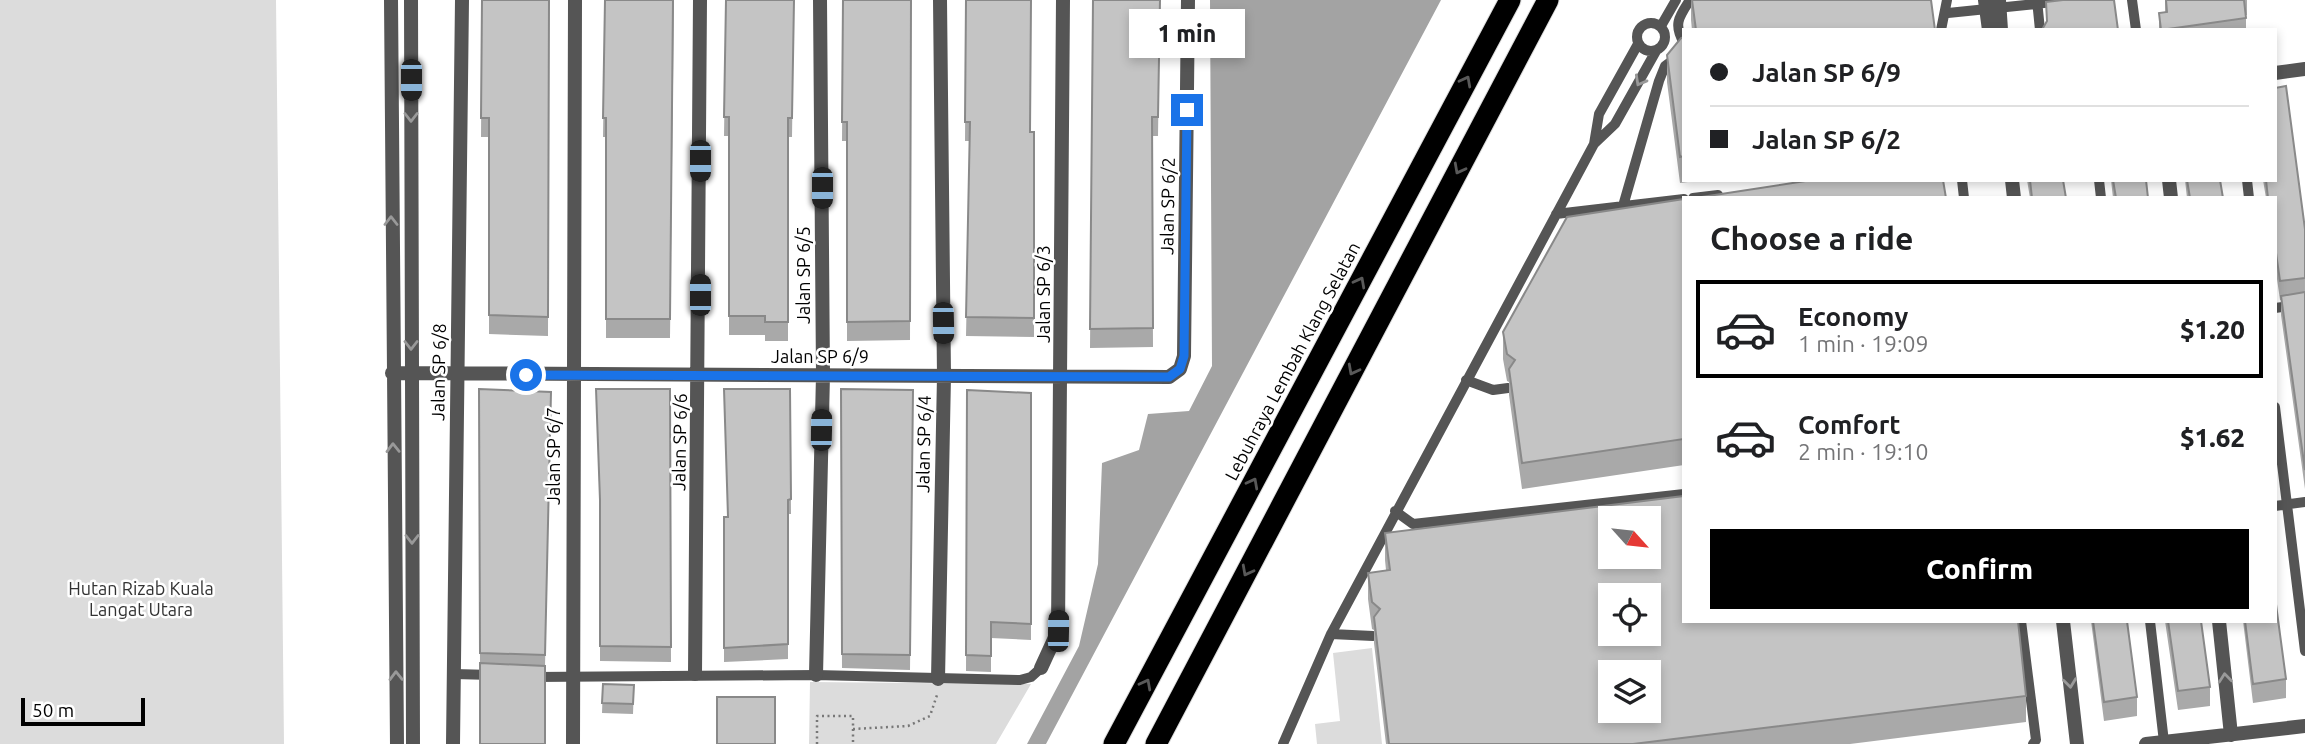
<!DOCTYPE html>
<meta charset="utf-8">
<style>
:root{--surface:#fff;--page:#f2f2f2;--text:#202124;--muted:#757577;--line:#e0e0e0;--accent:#000}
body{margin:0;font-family:Ubuntu,sans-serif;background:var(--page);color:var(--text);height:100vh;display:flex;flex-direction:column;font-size:26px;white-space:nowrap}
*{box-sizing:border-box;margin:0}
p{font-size:23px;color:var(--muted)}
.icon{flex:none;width:38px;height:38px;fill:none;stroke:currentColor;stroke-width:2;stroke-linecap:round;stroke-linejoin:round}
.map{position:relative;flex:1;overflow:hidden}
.panel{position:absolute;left:1682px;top:196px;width:595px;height:427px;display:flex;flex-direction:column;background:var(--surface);border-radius:0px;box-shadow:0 4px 10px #0003}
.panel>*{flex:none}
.guide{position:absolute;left:1682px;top:28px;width:595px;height:154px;border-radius:0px;box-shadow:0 4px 10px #0003;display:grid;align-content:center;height:154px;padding:0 28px;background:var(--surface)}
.needle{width:46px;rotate:117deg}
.buttons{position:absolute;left:1598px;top:506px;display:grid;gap:14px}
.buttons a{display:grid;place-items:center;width:63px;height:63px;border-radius:0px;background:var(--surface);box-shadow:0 4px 10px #0003;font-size:35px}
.scale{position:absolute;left:21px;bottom:18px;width:124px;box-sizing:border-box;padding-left:7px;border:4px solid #000;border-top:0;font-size:19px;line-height:24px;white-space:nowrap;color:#000;-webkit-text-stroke:5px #fff;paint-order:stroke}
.end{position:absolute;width:32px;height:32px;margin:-16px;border:9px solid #1a73e8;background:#fff;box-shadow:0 0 0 4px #fff}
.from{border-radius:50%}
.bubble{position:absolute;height:49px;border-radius:0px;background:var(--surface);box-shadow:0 4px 10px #0003;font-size:23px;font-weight:800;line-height:49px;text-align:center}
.car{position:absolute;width:21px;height:42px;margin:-21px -10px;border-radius:9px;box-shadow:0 0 5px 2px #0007;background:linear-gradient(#222 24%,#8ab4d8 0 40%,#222 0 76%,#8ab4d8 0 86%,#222 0)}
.guide b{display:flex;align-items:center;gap:24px;height:66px;font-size:26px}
.guide b+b{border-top:2px solid var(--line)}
.guide i{width:18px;height:18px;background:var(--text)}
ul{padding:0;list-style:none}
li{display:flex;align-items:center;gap:21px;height:98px;margin:0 14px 10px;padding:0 14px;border:4px solid transparent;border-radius:0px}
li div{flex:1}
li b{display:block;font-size:26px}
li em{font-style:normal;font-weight:800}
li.active{border-color:var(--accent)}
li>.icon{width:63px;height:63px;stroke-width:1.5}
h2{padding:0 28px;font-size:32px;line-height:84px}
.action{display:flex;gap:14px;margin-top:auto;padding:14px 28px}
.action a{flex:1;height:80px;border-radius:0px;background:var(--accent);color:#fff;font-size:28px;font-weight:800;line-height:80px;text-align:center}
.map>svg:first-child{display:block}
</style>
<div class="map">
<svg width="2305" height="744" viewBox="0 0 2305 744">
<rect width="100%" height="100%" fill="#fff"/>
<path fill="#dcdcdc" d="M0,0H276L284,744H0Z
M1372,648L1382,744H1317L1315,724L1340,721L1333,653Z
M810,682L1031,684L996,744H809Z"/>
<path fill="#a3a3a3" d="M1210,0H1441L1046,744H1027L1079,646L1098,564L1102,463L1139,450L1148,414L1189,411L1212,366Z"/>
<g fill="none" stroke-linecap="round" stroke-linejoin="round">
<g stroke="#dbdbdb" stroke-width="23">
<path id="motorway" d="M1114,744L1510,0
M1156,744L1548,0"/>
</g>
<path stroke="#777" stroke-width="2.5" stroke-dasharray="2 3.5" stroke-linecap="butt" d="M853,729L908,726L930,716L937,695
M817,744V716H853V744"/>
<path stroke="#555" stroke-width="10" d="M2037,0L2040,30
M2132,0L2136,30
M1948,13L2074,0
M1637 37a14 14 0 1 1 28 0a14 14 0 1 1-28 0Z
M1661,26L1676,0
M1941,30L1947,0
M1684,43C1673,24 1679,17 1690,0
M1638,44L1599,114L1594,144L1615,124L1656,51
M1962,180L1964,198
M2099,180L2101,198
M2247,180L2249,198
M1693,198L1718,195
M1623,206L1659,81L1665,66L1684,52
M1556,214L1684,199
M2275,308L2305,304
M1466,380L1493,390L1508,388
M2275,407L2305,651
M2275,506L2305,502
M1395,511L1413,524L1684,494
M2021,621L2036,740L2033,744
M2150,621L2164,742
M1331,634L1373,636
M454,674L492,675
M535,677L816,675L1020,680L1031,677L1041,668
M1283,744L1331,634L1594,144"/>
<path stroke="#555" stroke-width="14" d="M391,0L397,744
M411,0L413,744
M1985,0L1989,30
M1999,0L2001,30
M2275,73L2305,69
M2012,180L2014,198
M2169,180L2171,198
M392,373L1169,377L1180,369L1184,356L1188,0
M2063,621L2077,744
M2219,621L2231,735
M1041,668L1058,631L1063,0
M695,674L700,0
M816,675L823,375L820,0
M938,679L944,376L940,0
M453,744L462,0
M573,744L575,0
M2146,744L2305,726"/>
<use href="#motorway" stroke="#000" stroke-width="21"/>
</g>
<path fill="#a9a9a9" d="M482,0H549L548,336L489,334V137H481Z
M605,0H674L670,338H606V137H603Z
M726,0H794L792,137H788V341H765V335H729V136H724Z
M843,0H911L910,340L847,341V141H842Z
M966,0L1030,132H1034V337L966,336L970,141H965Z
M1093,0H1160L1158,136H1152L1153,347L1090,348Z
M1691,0H1931L1935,30H1692L1691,20Z
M2165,0H2247V15H2246V30H2159V13L2165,12Z
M1684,37V180H1704L1680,183L1667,82V55Z
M2027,180H2063L2066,198H2030Z
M2111,180H2146L2148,198H2113Z
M2185,180H2220L2223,198H2187Z
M2263,180H2275L2305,229V489L2281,315V300H2280L2275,265V198H2266Z
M1684,199V465L1522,489L1509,395V382L1507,381L1503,359V332Z
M479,389L551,392L545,667L480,663Z
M596,389H670L671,662L600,661V514Z
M790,389L791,514H788V659L724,662V517H727Z
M841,389L913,390L910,670L842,668Z
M967,390L1031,393V640L991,638V672L966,671Z
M1385,533L2026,696V722L1850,744H1386L1374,643V630L1372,629L1368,599V573L1386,570L1385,560Z
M2091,621H2127L2137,697V716L2104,721Z
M2165,621H2201L2210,687V706L2178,710Z
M2243,621H2275L2286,679V698L2253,703Z
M603,684L634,685L633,714L602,713Z"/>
<path fill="#c4c4c4" stroke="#898989" stroke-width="2" fill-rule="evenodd" d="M482,0H549L548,317L489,315V118H481Z
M605,0H673L670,319H606V118H603Z
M726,0H794L792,118H788V322H765V316H729V117H724Z
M843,0H911L910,321L847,322V122H842Z
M966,0H1031L1030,132H1034V318L966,317L970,122H965Z
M1093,0H1160L1158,117H1152L1153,328L1090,329Z
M1692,0H1931L1935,30H1696Z
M2063,0H2114L2118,30H2043V28L2047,21L2046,2Z
M2166,0H2244L2246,18L2161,30L2159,13L2167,12Z
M1684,37V156L1680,157L1667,55L1681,38Z
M2286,86L2305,229V278L2280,281L2275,246V198H2268L2266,180H2275V88Z
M1812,180H1943L1946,198H1695Z
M2030,180H2063L2066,198H2032Z
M2113,180H2146L2148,198H2116Z
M2187,180H2220L2223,198H2190Z
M1684,199V439L1522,463L1509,369L1515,360L1507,354L1503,332L1567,217Z
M2305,292V470L2281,296Z
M479,389L551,392L545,655L480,653Z
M596,389H670L671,647L600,646V500Z
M724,389H790L791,499L788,500V644L724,648V517H728Z
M841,389L913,390L910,655L842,654Z
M967,390L1031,393V624L991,622V656L966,655Z
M1684,496V621H2018L2026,696L1633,744H1389L1374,617L1380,609L1372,602L1368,573L1390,570L1385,533ZM1610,518H1648V556H1610ZM1610,595H1648V634H1610ZM1610,672H1648V710H1610Z
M2275,597L2286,679L2253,684L2245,621H2275Z
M2093,621H2127L2137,697L2104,702Z
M2168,621H2201L2210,687L2178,691Z
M480,663L545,666V744H480Z
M603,684L634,685L633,704L602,703Z
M717,697H775V744H717Z"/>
<defs><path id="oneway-chevron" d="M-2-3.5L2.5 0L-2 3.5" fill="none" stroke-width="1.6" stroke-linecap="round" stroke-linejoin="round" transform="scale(1.75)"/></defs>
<g stroke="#595959">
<use href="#oneway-chevron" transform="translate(1466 81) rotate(-62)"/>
<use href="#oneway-chevron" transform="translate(1459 169) rotate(118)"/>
<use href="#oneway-chevron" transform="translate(1360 282) rotate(-62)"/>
<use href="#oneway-chevron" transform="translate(1353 370) rotate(118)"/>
<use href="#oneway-chevron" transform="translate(1253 483) rotate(-62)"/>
<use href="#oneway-chevron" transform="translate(1247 571) rotate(118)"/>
<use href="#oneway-chevron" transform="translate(1146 684) rotate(-62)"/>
</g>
<g stroke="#999">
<use href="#oneway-chevron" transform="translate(1640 81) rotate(119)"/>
<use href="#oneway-chevron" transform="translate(411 117) rotate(90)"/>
<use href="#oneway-chevron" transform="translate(391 221) rotate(-90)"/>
<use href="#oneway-chevron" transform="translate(411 345) rotate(90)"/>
<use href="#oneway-chevron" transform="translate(393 448) rotate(-91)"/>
<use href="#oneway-chevron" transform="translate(412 539) rotate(90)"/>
<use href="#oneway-chevron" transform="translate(396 676) rotate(-91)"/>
<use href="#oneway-chevron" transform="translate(2225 678) rotate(-96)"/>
<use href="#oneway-chevron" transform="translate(2070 683) rotate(83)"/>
</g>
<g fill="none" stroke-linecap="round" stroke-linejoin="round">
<path stroke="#1a73e8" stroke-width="9" d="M526,375L1169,377L1180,369L1184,356L1187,110"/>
</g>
<g text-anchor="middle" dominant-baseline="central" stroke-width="5" stroke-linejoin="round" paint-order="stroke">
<g font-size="18" fill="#000" stroke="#fff">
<text transform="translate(1167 206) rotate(-89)">Jalan SP 6/2</text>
<text transform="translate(803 275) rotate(-90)">Jalan SP 6/5</text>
<text transform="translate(1043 294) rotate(-90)">Jalan SP 6/3</text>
<text x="820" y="356">Jalan SP 6/9</text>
<text transform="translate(1292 361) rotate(-62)">Lebuhraya Lembah Klang Selatan</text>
<text transform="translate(438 372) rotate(-89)">Jalan SP 6/8</text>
<text transform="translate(679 442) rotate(-89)">Jalan SP 6/6</text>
<text transform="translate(923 444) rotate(-89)">Jalan SP 6/4</text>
<text transform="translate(553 456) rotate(-90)">Jalan SP 6/7</text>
</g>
<g font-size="18" fill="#333" stroke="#fff">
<text x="141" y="588">Hutan Rizab Kuala<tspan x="141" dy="21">Langat Utara</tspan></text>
</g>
</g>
</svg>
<div class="buttons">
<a><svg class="needle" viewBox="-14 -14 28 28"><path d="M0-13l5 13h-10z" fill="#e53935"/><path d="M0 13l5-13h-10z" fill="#757577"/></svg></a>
<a><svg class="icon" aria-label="locate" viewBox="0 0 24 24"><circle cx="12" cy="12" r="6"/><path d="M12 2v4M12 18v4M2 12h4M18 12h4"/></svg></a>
<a><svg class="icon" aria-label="layers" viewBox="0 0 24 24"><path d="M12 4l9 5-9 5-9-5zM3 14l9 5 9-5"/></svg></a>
</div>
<div class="scale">50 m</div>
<i class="end from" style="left:526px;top:375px"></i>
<i class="end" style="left:1187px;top:110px"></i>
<div class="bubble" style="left:1129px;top:9px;width:116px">1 min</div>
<i class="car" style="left:411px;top:80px;rotate:180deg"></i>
<i class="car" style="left:700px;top:161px;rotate:180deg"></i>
<i class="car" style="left:822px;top:188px;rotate:180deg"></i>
<i class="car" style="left:700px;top:295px;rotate:0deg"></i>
<i class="car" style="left:943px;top:323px;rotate:179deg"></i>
<i class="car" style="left:821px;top:430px;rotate:1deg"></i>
<i class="car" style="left:1058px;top:631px;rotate:1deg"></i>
<div class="guide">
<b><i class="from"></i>Jalan SP 6/9</b>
<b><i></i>Jalan SP 6/2</b>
</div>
<section class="panel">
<h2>Choose a ride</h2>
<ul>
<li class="active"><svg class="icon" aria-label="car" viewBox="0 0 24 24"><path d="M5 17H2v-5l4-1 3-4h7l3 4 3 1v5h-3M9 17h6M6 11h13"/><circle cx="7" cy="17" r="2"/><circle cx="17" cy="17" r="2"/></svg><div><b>Economy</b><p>1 min · 19:09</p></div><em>$1.20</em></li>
<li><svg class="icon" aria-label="car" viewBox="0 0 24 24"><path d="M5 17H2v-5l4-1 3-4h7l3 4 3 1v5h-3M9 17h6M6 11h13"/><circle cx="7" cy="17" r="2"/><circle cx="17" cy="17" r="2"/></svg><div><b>Comfort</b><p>2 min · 19:10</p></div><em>$1.62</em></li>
</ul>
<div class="action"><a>Confirm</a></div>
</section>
</div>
